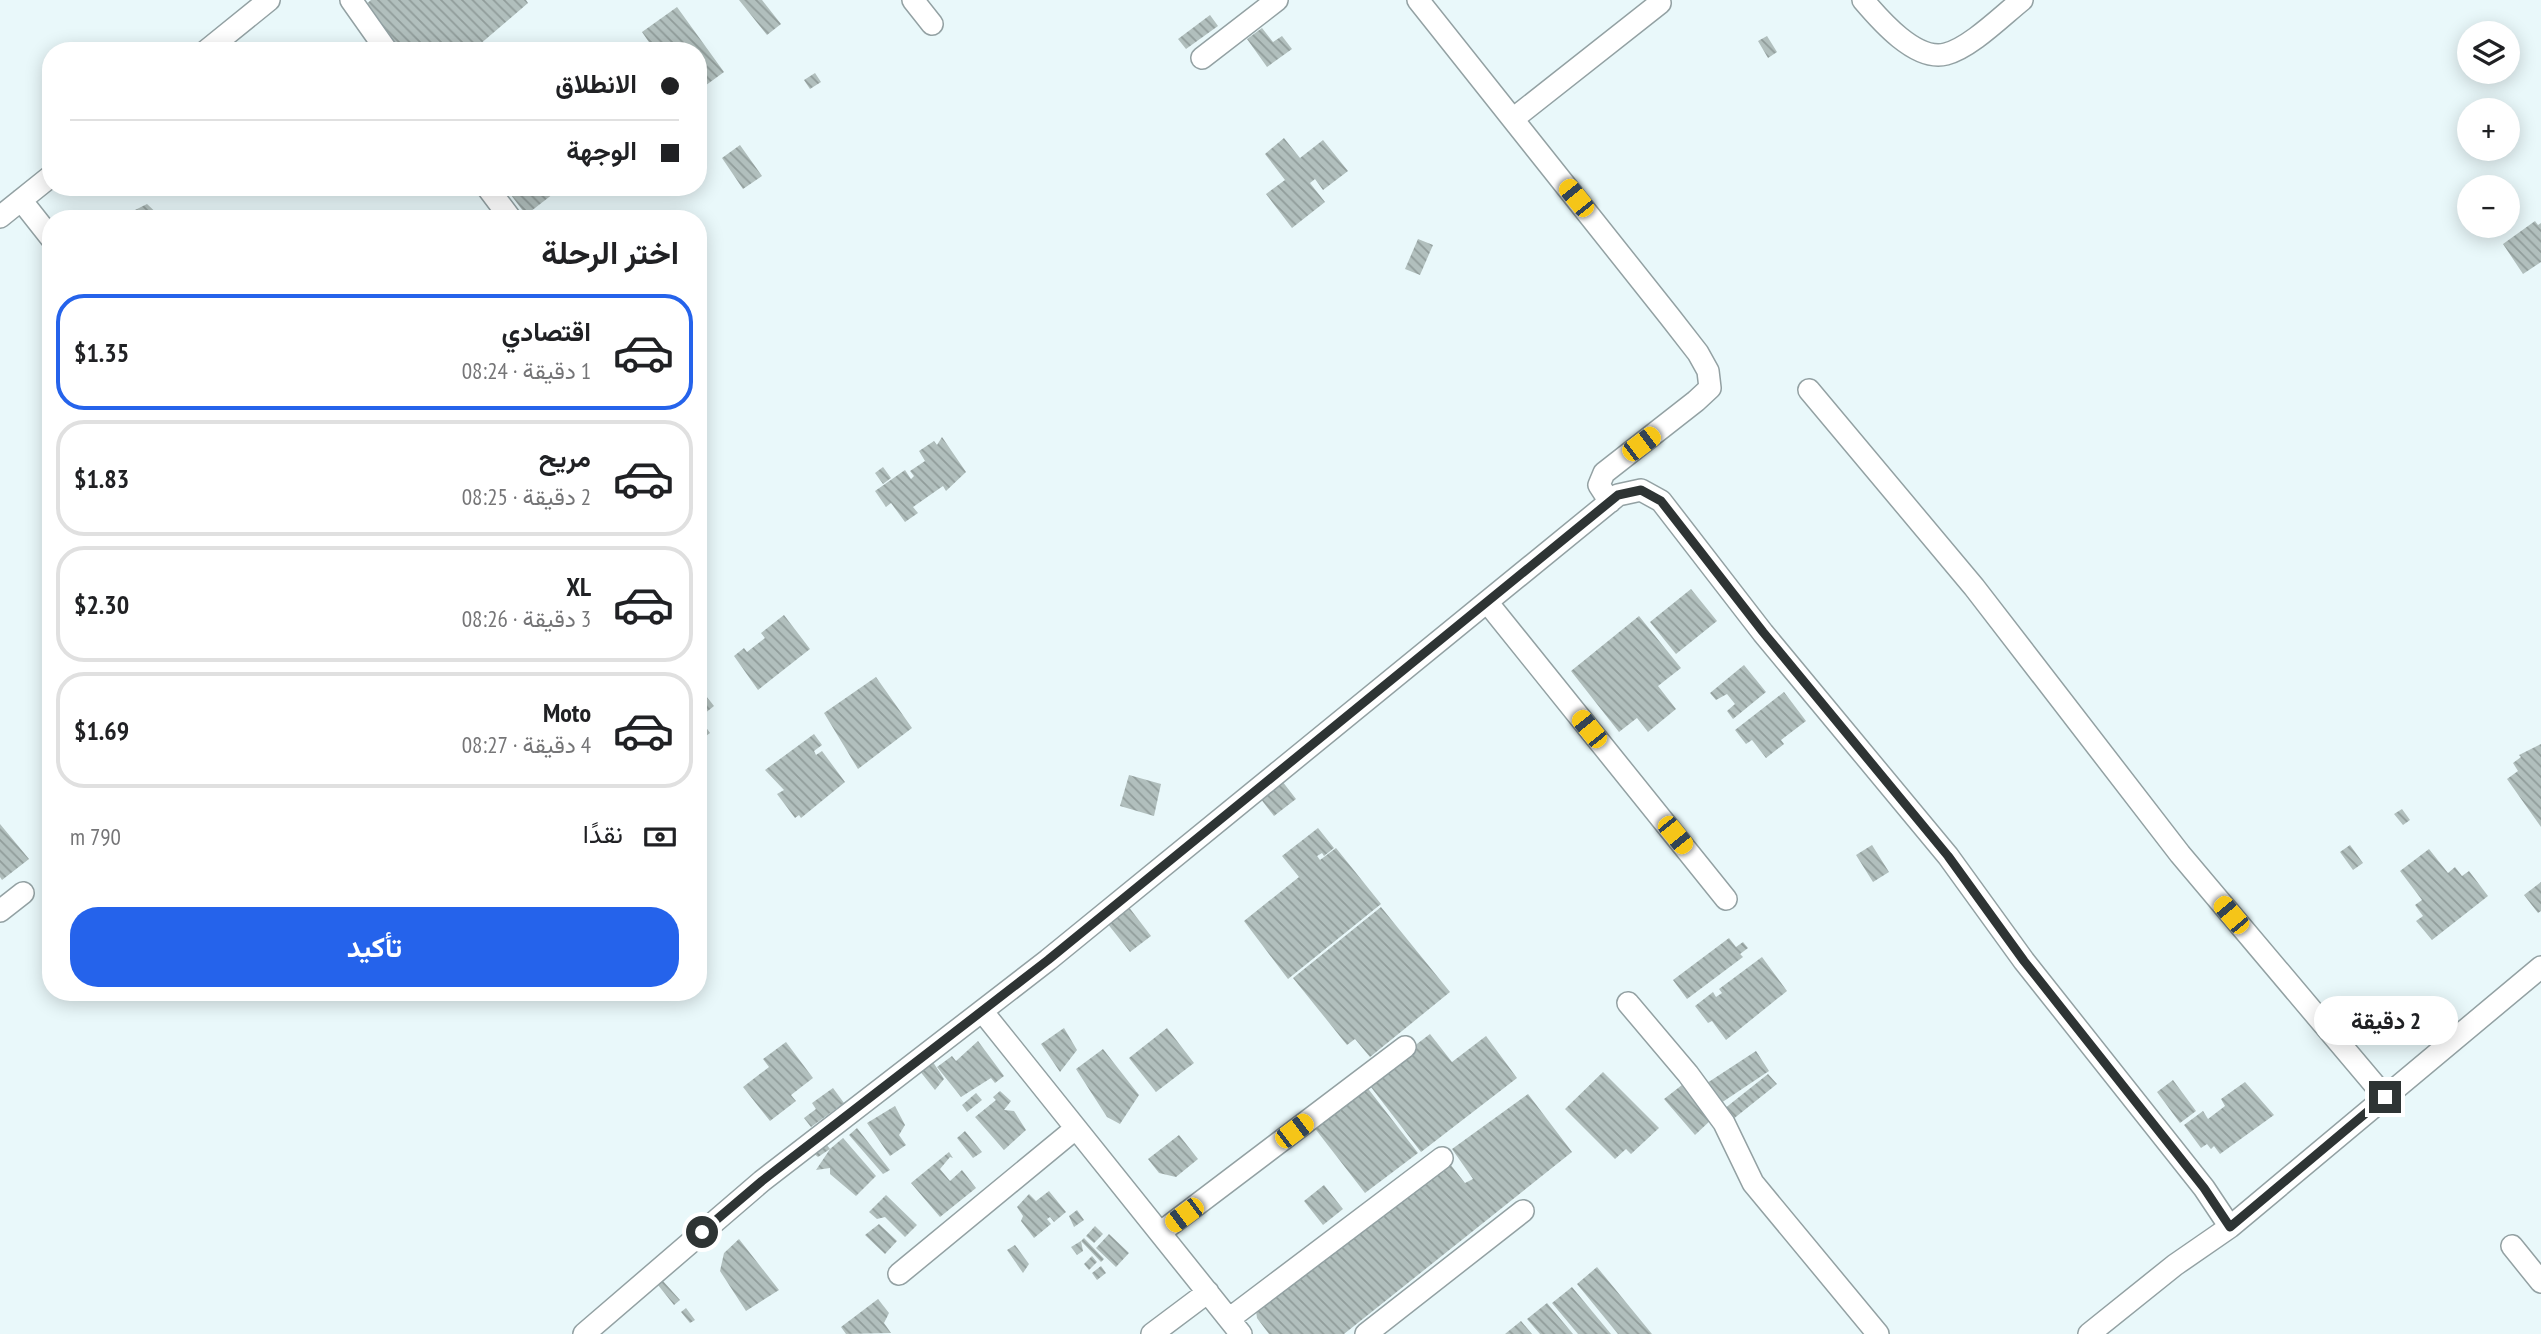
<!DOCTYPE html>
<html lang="ar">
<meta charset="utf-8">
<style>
:root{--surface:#fff;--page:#f6f6f6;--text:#202124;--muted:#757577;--line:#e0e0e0;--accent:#2563eb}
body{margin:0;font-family:"PT Sans Narrow",Vazirmatn,sans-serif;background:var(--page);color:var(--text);direction:rtl;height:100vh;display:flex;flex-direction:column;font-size:26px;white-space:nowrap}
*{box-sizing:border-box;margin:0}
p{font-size:23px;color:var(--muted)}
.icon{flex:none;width:38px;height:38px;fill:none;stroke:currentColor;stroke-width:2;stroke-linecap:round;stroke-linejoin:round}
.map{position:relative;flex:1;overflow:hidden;direction:ltr}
.sheet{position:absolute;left:42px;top:210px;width:665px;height:791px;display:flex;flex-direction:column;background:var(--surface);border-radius:28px;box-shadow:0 4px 18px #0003;direction:rtl}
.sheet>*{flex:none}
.top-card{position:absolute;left:42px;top:42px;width:665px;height:154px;border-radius:28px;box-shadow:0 4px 18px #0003;direction:rtl;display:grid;align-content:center;height:154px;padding:0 28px;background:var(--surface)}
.controls{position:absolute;left:2457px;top:21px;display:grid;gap:14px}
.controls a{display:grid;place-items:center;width:63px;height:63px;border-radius:50%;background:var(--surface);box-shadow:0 4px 18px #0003;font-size:35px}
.end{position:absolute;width:32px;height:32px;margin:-16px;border:9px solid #2e3434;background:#fff;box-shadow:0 0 0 4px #fff}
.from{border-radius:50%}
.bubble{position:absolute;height:49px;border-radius:24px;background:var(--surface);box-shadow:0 4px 18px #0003;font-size:23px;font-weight:700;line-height:49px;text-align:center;direction:rtl}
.car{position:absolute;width:21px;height:42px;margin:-21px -10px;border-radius:9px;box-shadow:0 0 5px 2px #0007;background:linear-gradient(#f5c518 24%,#345 0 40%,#f5c518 0 76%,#345 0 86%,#f5c518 0)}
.top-card b{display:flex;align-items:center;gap:24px;height:66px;font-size:26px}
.top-card b+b{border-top:2px solid var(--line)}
.top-card i{width:18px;height:18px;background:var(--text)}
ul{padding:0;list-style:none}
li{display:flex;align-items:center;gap:21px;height:116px;margin:0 14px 10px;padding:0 14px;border:4px solid var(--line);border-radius:28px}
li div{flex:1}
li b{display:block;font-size:26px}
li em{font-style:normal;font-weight:700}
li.selected{border-color:var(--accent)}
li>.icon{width:63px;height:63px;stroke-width:1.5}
h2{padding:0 28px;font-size:32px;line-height:84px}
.pay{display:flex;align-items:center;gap:18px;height:77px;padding:0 28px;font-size:26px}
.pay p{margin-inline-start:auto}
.button{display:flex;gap:14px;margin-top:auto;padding:14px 28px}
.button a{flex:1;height:80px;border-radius:28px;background:var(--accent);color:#fff;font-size:28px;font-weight:700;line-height:80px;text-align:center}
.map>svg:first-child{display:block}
</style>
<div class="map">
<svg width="2541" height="1334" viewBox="0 0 2541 1334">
<defs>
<pattern id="building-back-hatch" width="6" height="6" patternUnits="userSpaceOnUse" patternTransform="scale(1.75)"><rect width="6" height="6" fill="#b1bfbd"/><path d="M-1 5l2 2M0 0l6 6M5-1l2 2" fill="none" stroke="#909c9a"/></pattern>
</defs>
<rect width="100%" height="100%" fill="#e9f8fa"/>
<path fill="url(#building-back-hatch)" d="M371,0H526L528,3L472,51H401L364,6Z
M739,0H762L781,24L767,35Z
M677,7L724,72L698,91V51H655L642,32Z
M1210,15L1218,26L1186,49L1178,39Z
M1262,28L1273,42L1282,36L1292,49L1267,67L1247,39Z
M1767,36L1777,52L1768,58L1758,41Z
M815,73L821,82L810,89L804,80Z
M1284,138L1300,158L1323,140L1348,171L1323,190L1315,179L1310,183L1325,202L1292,228L1266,194L1285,180L1265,154Z
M740,145L762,176L743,189L722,158Z
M505,187H562L526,215Z
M147,204L163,219H120L125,215Z
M2535,221L2538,225L2541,223V262L2523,274L2503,244Z
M1418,239L1433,245L1420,275L1405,269Z
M942,437L966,472L946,491L943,486L913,507L918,513L905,522L891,503L886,507L875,491L905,470L911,479L914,476L910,471L925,461L919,451L934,441L937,445Z
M883,467L891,478L883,484L875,473Z
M1691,589L1717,621L1676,654L1650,622Z
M784,615L810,649L758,690L734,656L744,648L747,652L765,638L761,633Z
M1639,616L1681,668L1658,686L1676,709L1648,732L1637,718L1619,732L1571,671Z
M1744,665L1766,692L1733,719L1727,711L1735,704L1727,694L1716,700L1710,693Z
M876,677L912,728L858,769L824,713Z
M698,686L714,706L699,718L710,733L698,742Z
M1784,692L1806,721L1781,740L1784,744L1766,758L1752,740L1746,744L1735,730Z
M814,734L822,745L814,751L816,755L822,751L845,782L801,818L799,815L795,818L777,794L784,790L765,770Z
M2541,744V827L2507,779L2518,771L2513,763L2521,757L2519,755Z
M1129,775L1161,784L1154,816L1120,806Z
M1279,777L1296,799L1274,816L1257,794Z
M2402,809L2410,820L2403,825L2394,814Z
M0,824L29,859L2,880L0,877Z
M1318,828L1334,848L1324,856L1322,853L1317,856L1320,860L1336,848L1381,904L1288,979L1244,921L1299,877L1282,856Z
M1872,845L1889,872L1873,882L1856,855Z
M2350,845L2363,863L2353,870L2340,852Z
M2429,849L2448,873L2455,867L2462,876L2469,871L2488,896L2432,940L2416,921L2423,916L2415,905L2422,900L2400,871Z
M2541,882V911L2538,913L2524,895Z
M1128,906L1151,936L1130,952L1107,923Z
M1381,907L1450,992L1370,1057L1355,1039L1347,1045L1293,978Z
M1729,938L1736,947L1743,942L1748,948L1740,954L1743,957L1687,999L1673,980Z
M1762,957L1787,991L1726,1040L1712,1021L1708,1023L1695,1006L1713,992L1716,997L1722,993L1719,989Z
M1064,1028L1077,1050L1060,1072L1041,1044Z
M1167,1028L1194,1063L1156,1092L1129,1058Z
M1430,1034L1452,1062L1486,1036L1517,1078L1421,1152L1367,1082Z
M978,1041L1004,1076L995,1083L991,1078L961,1097L937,1067L952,1056L956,1061Z
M786,1042L813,1078L791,1095L796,1101L770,1121L743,1087L769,1067L763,1059Z
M1103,1049L1139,1095L1120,1124L1107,1117L1076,1069Z
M1756,1051L1769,1071L1721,1103L1704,1085Z
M931,1059L944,1079L935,1090L919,1070Z
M1603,1072L1659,1128L1631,1154L1626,1149L1615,1159L1565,1109Z
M1768,1074L1777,1084L1732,1120L1724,1109Z
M2173,1080L2196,1111L2180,1123L2157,1092Z
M2245,1082L2274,1115L2220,1154L2214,1146L2211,1149L2207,1144L2201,1148L2184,1125L2203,1111L2208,1119L2225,1106L2221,1099Z
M1682,1085L1712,1119L1695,1135L1664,1099Z
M1366,1086L1418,1153L1365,1193L1313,1126Z
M833,1088L844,1103L811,1127L804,1118L816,1109L812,1103Z
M1000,1091L1011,1101L1004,1110L1014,1111L1026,1130L1004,1150L975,1117L996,1100L993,1097Z
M976,1093L982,1100L967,1112L962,1105Z
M1528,1094L1572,1152L1344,1334H1269L1257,1318L1255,1304L1446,1159L1465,1183L1473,1179L1452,1149Z
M895,1106L905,1125L899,1135L906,1145L890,1156L867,1123Z
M857,1128L890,1170L883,1174L849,1135Z
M965,1131L982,1152L973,1158L957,1138Z
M1179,1135L1198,1159L1176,1177L1159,1173L1148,1159Z
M843,1138L876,1176L856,1196L830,1174V1168L816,1170L830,1149Z
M827,1145L830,1149L818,1157L813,1153Z
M949,1152L953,1158L950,1157L940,1169L950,1181L962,1170L976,1188L940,1217L911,1183Z
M1324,1185L1343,1209L1323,1225L1304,1201Z
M1049,1191L1066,1212L1054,1222L1050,1217L1047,1219L1051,1224L1034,1238L1021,1221L1023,1216L1017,1207L1029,1194L1036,1201Z
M886,1195L917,1225L905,1237L885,1217L877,1219L869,1212Z
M1077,1210L1084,1220L1074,1227L1069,1216Z
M879,1224L897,1241L885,1254L865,1235Z
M1095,1226L1103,1234L1094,1243L1086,1236Z
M1109,1234L1129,1253L1116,1267L1096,1248Z
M1084,1238L1104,1259L1101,1262L1081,1241Z
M739,1239L779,1290L746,1311L720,1271L724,1253Z
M1081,1241L1083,1251L1077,1255L1071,1247Z
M1015,1245L1029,1264L1023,1273L1007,1250Z
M1092,1256L1097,1262L1089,1270L1084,1264Z
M1101,1266L1106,1273L1097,1280L1092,1273Z
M1597,1267L1652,1334H1618L1577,1284Z
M663,1281L680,1300L674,1305L658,1285Z
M1572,1287L1611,1334H1578L1552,1303Z
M878,1299L889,1313L884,1323L891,1333L846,1334L841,1327Z
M1547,1303L1573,1334H1540L1527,1319Z
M686,1308L695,1320L690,1323L681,1312Z
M1521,1321L1532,1334H1505Z"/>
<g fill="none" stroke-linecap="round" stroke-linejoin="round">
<g stroke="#93a1a3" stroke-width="24">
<path id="street" d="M351,0L387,51
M913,0L932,24
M1418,0L1670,317L1698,353L1708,371L1710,388L1696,401L1604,473L1599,485L1610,502
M1863,0C1880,20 1916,62 1946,54C1970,48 2002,16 2022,0
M206,51L269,0
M1202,58L1277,0
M1513,119L1660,3
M487,187L511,219
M21,200L51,238
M0,217L51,176
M1809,390L1974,587L2180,854L2385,1097
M1487,602L1726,899
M0,911L23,893
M1628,1003L1688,1074L1724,1123L1753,1183L1878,1334
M982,1011L1241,1334
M2230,1227L2541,967
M1161,1232L1405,1047
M2512,1246L2541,1282
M899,1274L1075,1129
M1229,1319L1442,1158
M584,1334L762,1181L1048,960L1618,495L1641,490L1661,501L1763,633L1948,856L2024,961L2204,1188L2230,1227L2175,1265L2089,1334
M1152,1334L1208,1292
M1366,1334L1523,1211"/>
</g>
<use href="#street" stroke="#fff" stroke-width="21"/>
</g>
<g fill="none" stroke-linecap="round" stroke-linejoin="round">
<path stroke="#2e3434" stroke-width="9" d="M702,1232L762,1181L1048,960L1618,495L1641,490L1661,501L1763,632L1948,856L2024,961L2204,1188L2230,1227L2385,1097"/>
</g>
</svg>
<div class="controls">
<a><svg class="icon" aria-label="layers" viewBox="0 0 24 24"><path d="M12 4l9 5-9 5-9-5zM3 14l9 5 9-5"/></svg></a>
<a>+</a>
<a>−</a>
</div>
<i class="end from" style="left:702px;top:1232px"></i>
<i class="end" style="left:2385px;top:1097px"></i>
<div class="bubble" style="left:2314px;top:996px;width:144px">2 دقيقة</div>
<i class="car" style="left:1576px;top:198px;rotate:321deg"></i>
<i class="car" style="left:1641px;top:444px;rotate:53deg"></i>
<i class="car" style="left:1589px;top:729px;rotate:321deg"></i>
<i class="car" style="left:1675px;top:835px;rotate:141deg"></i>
<i class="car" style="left:2231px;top:915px;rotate:320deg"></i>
<i class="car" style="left:1294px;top:1131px;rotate:53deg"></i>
<i class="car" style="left:1184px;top:1215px;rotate:233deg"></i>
<div class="top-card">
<b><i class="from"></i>الانطلاق</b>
<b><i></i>الوجهة</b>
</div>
<section class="sheet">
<h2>اختر الرحلة</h2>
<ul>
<li class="selected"><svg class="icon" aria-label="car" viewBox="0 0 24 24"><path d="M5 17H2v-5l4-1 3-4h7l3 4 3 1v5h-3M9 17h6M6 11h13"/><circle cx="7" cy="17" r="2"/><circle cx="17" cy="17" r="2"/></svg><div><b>اقتصادي</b><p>1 دقيقة · 08:24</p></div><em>$1.35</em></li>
<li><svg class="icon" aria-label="car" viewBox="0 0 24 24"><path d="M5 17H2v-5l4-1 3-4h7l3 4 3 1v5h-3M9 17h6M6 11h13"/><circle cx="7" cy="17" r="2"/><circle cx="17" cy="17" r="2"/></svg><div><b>مريح</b><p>2 دقيقة · 08:25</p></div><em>$1.83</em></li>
<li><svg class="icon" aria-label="car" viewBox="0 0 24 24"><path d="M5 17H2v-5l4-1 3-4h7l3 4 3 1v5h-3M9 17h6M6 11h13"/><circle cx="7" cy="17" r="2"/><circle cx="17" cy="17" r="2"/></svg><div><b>XL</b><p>3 دقيقة · 08:26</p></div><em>$2.30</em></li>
<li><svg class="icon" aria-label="car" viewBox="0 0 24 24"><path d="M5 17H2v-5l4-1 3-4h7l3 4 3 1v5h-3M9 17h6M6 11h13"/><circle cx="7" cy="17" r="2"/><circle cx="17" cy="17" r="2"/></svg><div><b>Moto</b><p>4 دقيقة · 08:27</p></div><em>$1.69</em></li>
</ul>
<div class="pay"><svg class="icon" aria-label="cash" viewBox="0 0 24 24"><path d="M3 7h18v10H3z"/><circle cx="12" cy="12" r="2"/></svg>نقدًا<p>790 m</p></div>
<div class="button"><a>تأكيد</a></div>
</section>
</div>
